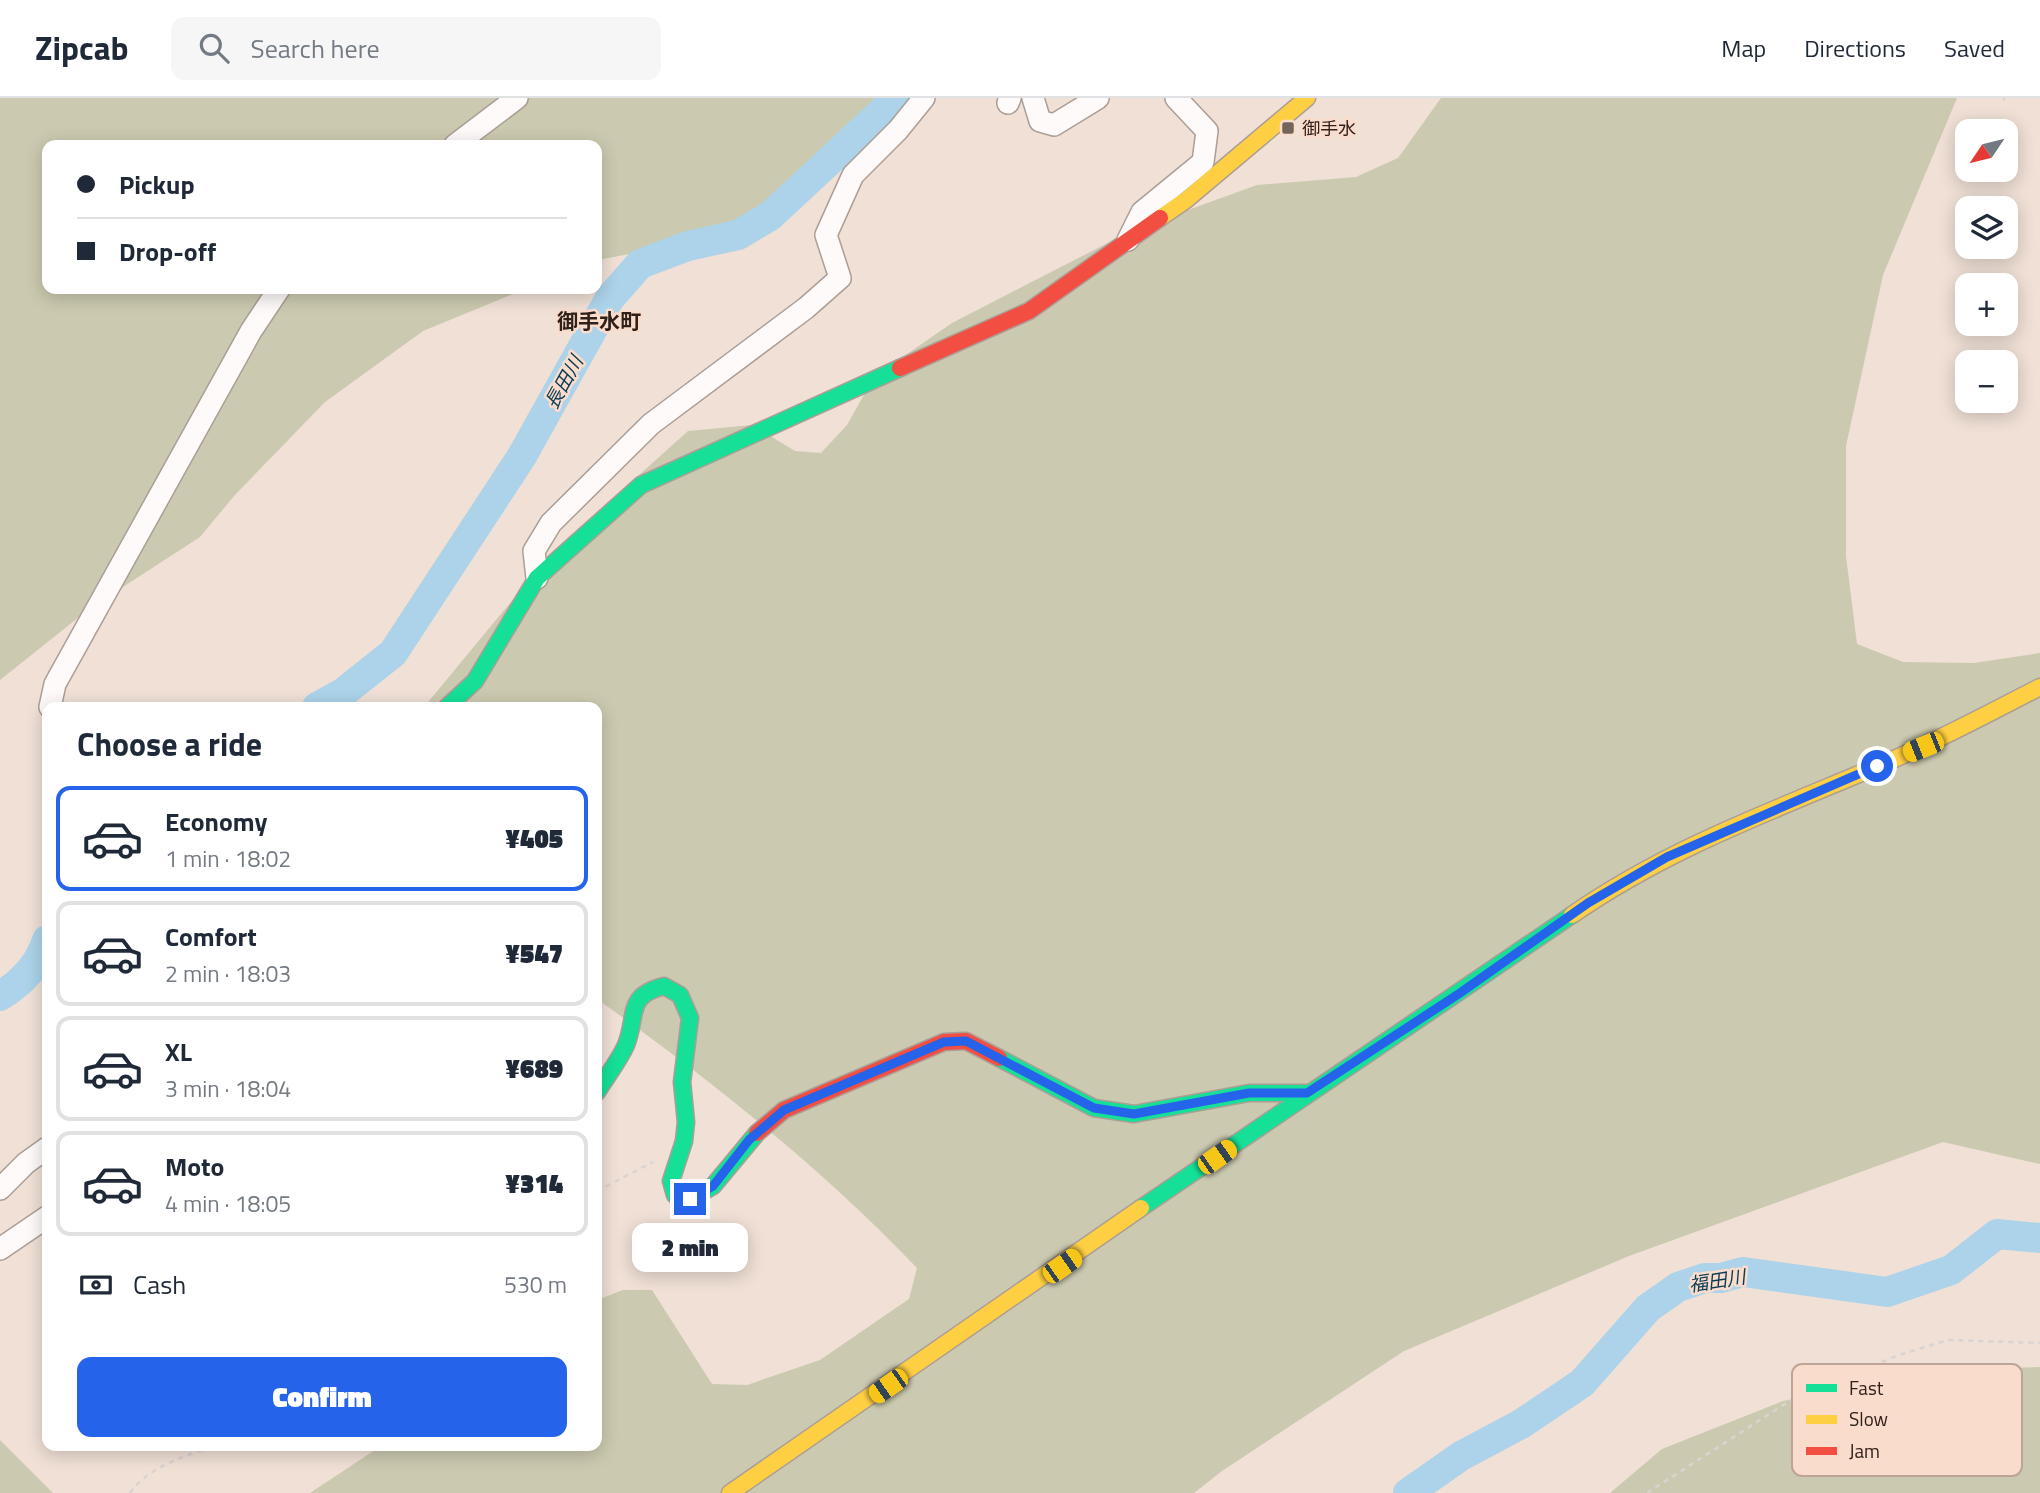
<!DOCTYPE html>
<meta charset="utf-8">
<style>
:root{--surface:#fff;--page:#f6f6f7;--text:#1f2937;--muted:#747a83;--line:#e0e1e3;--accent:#2563eb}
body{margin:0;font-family:"Titillium Web","Noto Sans JP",sans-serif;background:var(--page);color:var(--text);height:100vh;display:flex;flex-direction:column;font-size:26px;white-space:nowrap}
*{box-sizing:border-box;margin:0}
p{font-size:23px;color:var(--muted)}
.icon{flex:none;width:38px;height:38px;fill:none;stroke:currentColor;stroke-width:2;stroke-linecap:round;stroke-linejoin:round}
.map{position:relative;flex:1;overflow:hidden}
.drawer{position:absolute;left:42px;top:604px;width:560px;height:749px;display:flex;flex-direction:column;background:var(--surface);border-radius:14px;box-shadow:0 4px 18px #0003}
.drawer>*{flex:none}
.hud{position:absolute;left:42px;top:42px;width:560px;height:154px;border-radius:14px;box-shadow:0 4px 18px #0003;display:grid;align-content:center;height:154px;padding:0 35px;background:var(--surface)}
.needle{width:46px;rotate:235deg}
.fabs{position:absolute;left:1955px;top:21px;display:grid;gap:14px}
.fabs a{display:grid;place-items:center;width:63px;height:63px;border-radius:14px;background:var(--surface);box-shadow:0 4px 18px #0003;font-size:35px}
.end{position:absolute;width:32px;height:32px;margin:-16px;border:9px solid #2563eb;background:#fff;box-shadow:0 0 0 4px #fff}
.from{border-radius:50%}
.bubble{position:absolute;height:49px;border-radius:14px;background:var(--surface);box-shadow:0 4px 18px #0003;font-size:23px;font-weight:800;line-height:49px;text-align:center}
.car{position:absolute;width:21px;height:42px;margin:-21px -10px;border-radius:9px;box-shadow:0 0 5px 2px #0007;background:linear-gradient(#f5c518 24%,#345 0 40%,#f5c518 0 76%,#345 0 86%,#f5c518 0)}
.hud b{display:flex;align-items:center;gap:24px;height:66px;font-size:26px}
.hud b+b{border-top:2px solid var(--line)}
.hud i{width:18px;height:18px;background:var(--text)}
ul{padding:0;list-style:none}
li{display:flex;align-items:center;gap:21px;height:105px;margin:0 14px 10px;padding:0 21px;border:4px solid var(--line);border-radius:14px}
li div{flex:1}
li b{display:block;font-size:26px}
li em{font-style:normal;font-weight:800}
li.on{border-color:var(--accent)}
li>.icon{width:63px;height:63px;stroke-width:1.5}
h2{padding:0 35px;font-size:32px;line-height:84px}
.pay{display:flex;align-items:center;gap:18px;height:77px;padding:0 35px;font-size:26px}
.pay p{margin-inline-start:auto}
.primary-button{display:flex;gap:14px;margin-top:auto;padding:14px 35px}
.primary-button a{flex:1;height:80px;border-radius:14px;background:var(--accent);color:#fff;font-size:28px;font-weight:800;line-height:80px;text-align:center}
header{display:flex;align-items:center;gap:42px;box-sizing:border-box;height:98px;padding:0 35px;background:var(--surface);border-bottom:2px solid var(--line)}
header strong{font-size:33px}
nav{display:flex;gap:38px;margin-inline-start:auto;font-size:24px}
.search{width:490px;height:63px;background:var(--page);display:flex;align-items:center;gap:18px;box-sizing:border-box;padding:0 24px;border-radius:14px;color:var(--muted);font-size:26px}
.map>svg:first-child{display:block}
</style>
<header>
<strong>Zipcab</strong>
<div class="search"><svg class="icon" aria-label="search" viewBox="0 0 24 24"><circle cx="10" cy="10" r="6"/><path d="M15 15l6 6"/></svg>Search here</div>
<nav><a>Map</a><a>Directions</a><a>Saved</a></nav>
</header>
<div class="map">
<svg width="2040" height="1395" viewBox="0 0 2040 1395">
<rect width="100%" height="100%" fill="#f0e0d6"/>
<path fill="#cbc9af" d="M0,0H889L859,45L791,101L739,136L597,162V47H47V191H525L423,233L325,304L234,398L200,439L89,511L0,582Z
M1441,0H1957L1883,177L1846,348V458L1857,546L1903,564L1974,565L2040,555V1066L1943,1044L1629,1158L1404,1253L1222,1373L1194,1395H310L381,1348H597V1202L623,1192H652L712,1286L747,1287L820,1262L909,1201L917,1170C820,1069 711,982 597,901V609H424L549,458L688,333L752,327L795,353L821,355L847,327L874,279L952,225L1133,132L1257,87L1356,79L1398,60Z
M2040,1269V1395H1610L1662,1351L1783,1303L1952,1272Z
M0,1342L53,1395H0Z"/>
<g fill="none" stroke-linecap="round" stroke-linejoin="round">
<path stroke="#acd3e9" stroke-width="30" d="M317,609L344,594L393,555L522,358L610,200L640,166L688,148L738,137L770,118L897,0
M0,898C23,884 39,867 47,842
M1408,1395L1461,1358L1521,1326L1582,1285L1648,1210L1678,1189L1705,1180H1721L1743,1174L1887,1194L1951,1172L1997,1136L2040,1140"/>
<g stroke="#ab9e96" stroke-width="24">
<path id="street" d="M1033,0L1040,23L1054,27L1098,0
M1008,5L1010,0
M455,47L517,0
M1128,142L1142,114L1203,64L1207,33L1176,0
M537,480L534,453L551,425L651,326L806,210L840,180L826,137L853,77L898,32L924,0
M50,609L55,586L251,233L279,191
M0,1091L26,1065L47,1050
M0,1151L47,1119"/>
</g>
<g stroke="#ab9e96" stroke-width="19">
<path id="fast" d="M447,609L475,583L537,480L641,387L900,270
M999,960L1094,1010L1134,1016L1249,995H1307
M597,994C606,979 619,963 626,947C638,917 625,898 664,888L680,897L690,920L682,984L686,1024L684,1043L671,1083L675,1097L690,1101L713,1088L757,1035
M1141,1110L1572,817"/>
</g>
<g stroke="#ab9e96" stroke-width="19">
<path id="slow" d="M1160,120L1186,102L1307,0
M1572,817C1673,747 1781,710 1892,662C1943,640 1991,614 2040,589
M730,1395L1141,1110"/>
</g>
<g stroke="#ab9e96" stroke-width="19">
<path id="jam" d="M900,270L1029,213L1160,120
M757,1035L784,1012L944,944L966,943L999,960"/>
</g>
<path stroke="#d9d4d1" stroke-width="2.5" stroke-dasharray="5 5" stroke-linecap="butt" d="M2003,2L2005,0
M597,1093L653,1064
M130,1395C149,1368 184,1359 213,1348
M1647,1395L1794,1300L1899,1257L1948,1242L2040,1245"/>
<use href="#street" stroke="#fdfaf9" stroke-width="21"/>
<use href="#fast" stroke="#16e098" stroke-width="16"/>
<use href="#slow" stroke="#ffcf43" stroke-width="16"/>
<use href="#jam" stroke="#f24e42" stroke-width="16"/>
</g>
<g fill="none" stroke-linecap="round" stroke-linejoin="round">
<path stroke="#2563eb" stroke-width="9" d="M690,1101L713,1088L749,1042L784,1012L944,944L966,943L1094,1010L1134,1016L1249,995H1307L1460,895L1588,805L1667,759L1877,668"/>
</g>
<rect fill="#73645c" stroke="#fadccc" stroke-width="2.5" x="1281" y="23" width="14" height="14" rx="3.5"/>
<g text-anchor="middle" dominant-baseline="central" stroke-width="5" stroke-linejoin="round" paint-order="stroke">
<g font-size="18" fill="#2f211a" stroke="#fadccc" text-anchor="start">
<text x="1302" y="30">御手水</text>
</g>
<g font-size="19" font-style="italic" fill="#063b53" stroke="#fadccc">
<text transform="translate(563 284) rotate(-61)">長田川</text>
<text transform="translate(1717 1182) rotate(-9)">福田川</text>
</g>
<g font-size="21" font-weight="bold" fill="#2f211a" stroke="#fadccc">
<text x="599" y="223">御手水町</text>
</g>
</g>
<rect x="1792" y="1266" width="230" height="112" rx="10" fill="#fadccc" stroke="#bda497" stroke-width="2"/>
<rect x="1806" y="1286" width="31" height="8" fill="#16e098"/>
<rect x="1806" y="1317" width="31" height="9" fill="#ffcf43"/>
<rect x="1806" y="1349" width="31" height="8" fill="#f24e42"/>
<g font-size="19" fill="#2f211a">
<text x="1849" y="1297">Fast</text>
<text x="1849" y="1328">Slow</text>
<text x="1849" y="1360">Jam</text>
</g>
</svg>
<div class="fabs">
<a><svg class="needle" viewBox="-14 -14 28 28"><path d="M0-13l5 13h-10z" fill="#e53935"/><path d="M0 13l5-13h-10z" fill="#747a83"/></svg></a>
<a><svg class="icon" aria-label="layers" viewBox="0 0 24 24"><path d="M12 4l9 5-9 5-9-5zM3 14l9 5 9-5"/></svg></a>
<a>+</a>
<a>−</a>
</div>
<i class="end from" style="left:1877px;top:668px"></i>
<i class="end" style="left:690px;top:1101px"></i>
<div class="bubble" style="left:632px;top:1125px;width:116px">2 min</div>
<i class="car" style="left:1923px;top:649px;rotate:248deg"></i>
<i class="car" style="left:1217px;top:1059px;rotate:55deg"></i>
<i class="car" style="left:1062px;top:1168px;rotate:55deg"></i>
<i class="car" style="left:888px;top:1288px;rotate:235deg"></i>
<div class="hud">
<b><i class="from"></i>Pickup</b>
<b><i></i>Drop-off</b>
</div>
<section class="drawer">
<h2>Choose a ride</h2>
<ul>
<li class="on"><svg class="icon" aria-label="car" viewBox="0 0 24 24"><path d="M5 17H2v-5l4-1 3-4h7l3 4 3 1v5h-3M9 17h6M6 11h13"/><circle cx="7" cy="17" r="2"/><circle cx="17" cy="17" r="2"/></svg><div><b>Economy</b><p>1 min · 18:02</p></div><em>¥405</em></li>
<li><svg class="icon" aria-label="car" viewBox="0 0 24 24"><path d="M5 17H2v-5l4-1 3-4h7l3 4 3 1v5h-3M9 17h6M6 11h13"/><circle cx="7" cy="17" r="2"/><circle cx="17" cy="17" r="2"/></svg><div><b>Comfort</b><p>2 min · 18:03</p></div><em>¥547</em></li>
<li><svg class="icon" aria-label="car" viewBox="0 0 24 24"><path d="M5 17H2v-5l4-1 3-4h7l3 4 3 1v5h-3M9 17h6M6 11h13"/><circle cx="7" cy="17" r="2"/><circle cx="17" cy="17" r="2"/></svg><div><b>XL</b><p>3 min · 18:04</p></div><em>¥689</em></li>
<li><svg class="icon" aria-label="car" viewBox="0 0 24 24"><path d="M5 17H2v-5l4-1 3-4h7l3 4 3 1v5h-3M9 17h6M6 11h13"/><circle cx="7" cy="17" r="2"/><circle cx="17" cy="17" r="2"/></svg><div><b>Moto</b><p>4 min · 18:05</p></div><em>¥314</em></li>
</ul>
<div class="pay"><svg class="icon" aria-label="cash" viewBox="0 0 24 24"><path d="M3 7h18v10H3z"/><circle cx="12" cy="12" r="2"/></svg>Cash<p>530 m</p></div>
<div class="primary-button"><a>Confirm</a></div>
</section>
</div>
